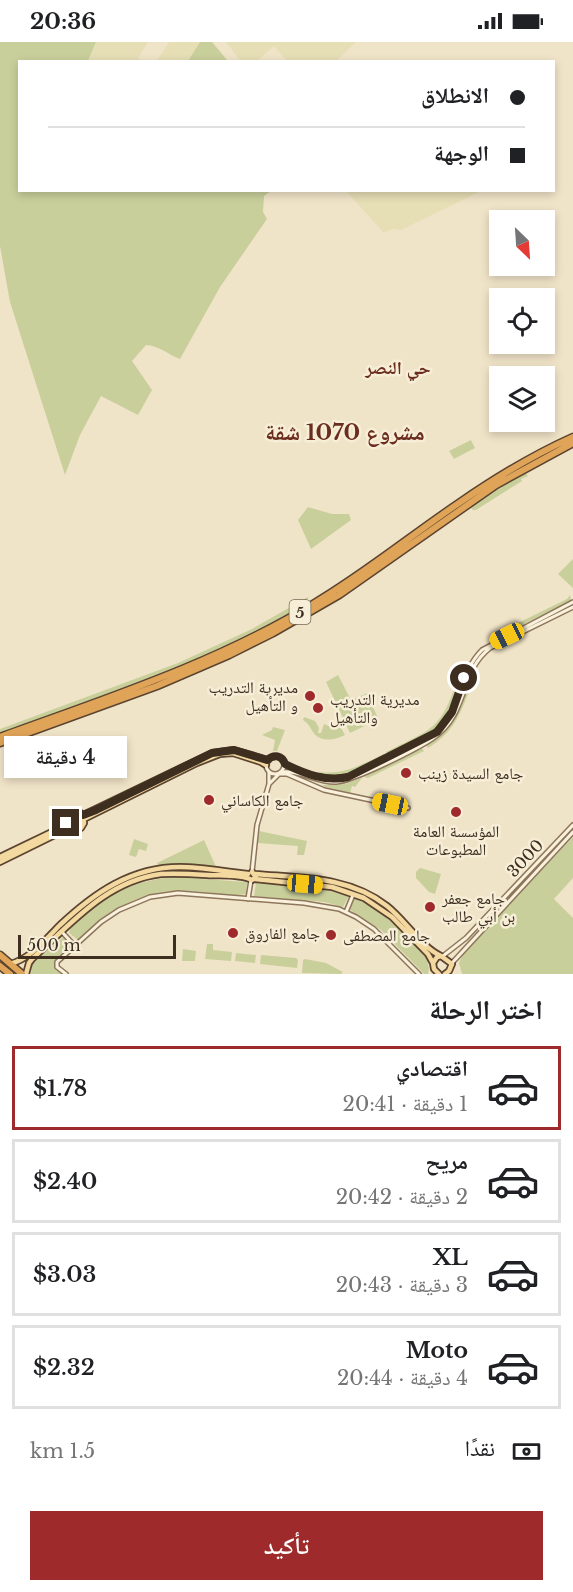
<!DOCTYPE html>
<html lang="ar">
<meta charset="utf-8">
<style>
:root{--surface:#fff;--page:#f2f2f2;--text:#202124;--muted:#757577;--line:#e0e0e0;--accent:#9e2a2b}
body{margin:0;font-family:"Libre Baskerville","Noto Naskh Arabic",serif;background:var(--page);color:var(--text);direction:rtl;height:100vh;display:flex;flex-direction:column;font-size:22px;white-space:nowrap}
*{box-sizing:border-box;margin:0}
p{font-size:20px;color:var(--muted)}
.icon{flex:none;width:33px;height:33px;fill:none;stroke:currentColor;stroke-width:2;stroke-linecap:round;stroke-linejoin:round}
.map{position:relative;height:932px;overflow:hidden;direction:ltr}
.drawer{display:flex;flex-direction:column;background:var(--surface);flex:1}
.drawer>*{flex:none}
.banner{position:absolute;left:18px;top:18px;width:537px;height:132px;border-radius:0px;box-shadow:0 3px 9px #0003;direction:rtl;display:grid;align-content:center;height:132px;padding:0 30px;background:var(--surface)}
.needle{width:39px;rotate:155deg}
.fabs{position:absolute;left:489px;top:168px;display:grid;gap:12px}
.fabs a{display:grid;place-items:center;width:66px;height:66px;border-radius:0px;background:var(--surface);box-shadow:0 3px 9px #0003;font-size:30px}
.scale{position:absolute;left:18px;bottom:15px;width:158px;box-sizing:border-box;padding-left:6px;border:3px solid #3d2e20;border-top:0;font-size:16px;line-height:21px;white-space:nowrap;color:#3d2e20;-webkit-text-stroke:4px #f7eed8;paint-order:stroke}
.end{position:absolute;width:27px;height:27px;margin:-14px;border:8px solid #3d2e20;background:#fff;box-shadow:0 0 0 3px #fff}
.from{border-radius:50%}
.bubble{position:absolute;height:42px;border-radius:0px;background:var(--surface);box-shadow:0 3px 9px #0003;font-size:20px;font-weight:600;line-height:42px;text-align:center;direction:rtl}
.car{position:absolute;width:18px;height:36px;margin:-18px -9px;border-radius:8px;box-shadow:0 0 4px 2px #0007;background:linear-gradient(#f5c518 24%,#345 0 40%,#f5c518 0 76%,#345 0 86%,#f5c518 0)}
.banner b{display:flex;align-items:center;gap:21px;height:57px;font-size:22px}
.banner b+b{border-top:2px solid var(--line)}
.banner i{width:15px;height:15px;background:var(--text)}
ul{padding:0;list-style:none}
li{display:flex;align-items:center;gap:18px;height:84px;margin:0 12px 9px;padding:0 18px;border:3px solid var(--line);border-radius:0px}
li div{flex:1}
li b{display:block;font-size:22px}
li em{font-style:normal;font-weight:600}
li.current{border-color:var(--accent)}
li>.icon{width:54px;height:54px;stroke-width:1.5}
h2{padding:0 30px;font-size:27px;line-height:72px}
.pay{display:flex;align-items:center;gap:15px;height:66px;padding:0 30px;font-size:22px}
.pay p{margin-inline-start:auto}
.button{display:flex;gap:12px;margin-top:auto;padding:12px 30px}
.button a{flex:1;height:69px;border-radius:0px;background:var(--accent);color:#fff;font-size:24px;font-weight:600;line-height:69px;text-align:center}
.status{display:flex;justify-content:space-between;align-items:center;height:42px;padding:0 30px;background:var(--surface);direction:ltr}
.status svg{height:16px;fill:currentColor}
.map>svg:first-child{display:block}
</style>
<div class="status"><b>20:36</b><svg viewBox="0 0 49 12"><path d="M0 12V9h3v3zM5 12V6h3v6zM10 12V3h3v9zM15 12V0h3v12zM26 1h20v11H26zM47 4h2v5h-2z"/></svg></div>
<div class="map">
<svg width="573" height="932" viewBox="0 0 573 932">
<rect width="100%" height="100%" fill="#f0e4c8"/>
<path fill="#e6deb5" d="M96,0H148L138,16L143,19L88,20Z
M169,0H200L188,19L156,20Z
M226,0H356L336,19H287L274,4L257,19L241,20Z
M346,149H481L401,188L392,187L384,191Z"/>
<path fill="#c9cf9b" d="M0,0H96L88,19L20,20V148L271,149L264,154L263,170L267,177L220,245L180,317C169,313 158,303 146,303L132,319L152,348L138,373L101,354L80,393L65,433L10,260L0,204Z
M200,0H212L228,19H188Z
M471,398L475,406L454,417L449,409Z
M523,431H526L528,434L521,437L522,439L476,468H473L470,465Z
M308,465L332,472H349L351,478L311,507L298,478Z
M573,517V546L558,532Z
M570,553L571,559L520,584L518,581L567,557Z
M308,555V562L259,589L183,625L0,694V687L178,621L252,587Z
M338,633L351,658L370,650L371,661L378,676L377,678L350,691L326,640Z
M458,636L460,637C443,690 436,689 388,713L386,710C432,687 441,688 458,636Z
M470,641H472C462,669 454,691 428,706L426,703C452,688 459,667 470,641Z
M304,675L315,679L319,686L318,691H321L324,682L331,685L339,682L345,693C335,698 320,701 313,690C309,684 309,682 303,678Z
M273,685L285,688L277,709H273L275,698L262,693L272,688Z
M422,706L424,709L368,736L364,735Z
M384,712L385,714C363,725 344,737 319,733L320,730C345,733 362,722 384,712Z
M362,736L355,745L352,744L350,751L325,745L322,743L345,742Z
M573,786V788L482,882V881Z
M259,789L307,799L304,813H297L298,804L257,801Z
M573,795V836L554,857L573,876V932H462L459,921L464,909Z
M134,797L148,802L146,809L139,807L136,815L129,813Z
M204,798L217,827L159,826L157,821Z
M420,826L441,832L435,852L429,850L416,836V830Z
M173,835L247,840L246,852C231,855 211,850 195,849C143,845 115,865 78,898L69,891L70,887C103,855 126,840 173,835Z
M256,841L332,849L349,854L343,865L324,860L254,854Z
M355,856L374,866L387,876L427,915L429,927L428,932H424L381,888L350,868Z
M64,894L72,904L54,920V922L65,932H31L32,923L36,919Z
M207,902H213V908L232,910L231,919L205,917Z
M183,907L196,909L195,919H182Z
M236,911L256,913L255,921L235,919Z
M261,913L296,916L298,918L297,926L260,922Z
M305,917L326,921L343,930L341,932L302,931L303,918Z"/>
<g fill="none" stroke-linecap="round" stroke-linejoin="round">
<g stroke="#8d765c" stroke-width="6">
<path id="minor" d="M266 723a9 9 0 1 1 18 0a9 9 0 1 1-18 0Z
M285,722C307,733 330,742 354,732C383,718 438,699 452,670C463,648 464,626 482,608L573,560
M282,730C301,728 317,741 336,740C354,739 415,708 432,697C441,691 449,682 454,673C467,649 467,624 490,606L573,565
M269,742L279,732H287L324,748L408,766
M252,830L257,783L269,742V730
M248,857L251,838
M346,870L353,853
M62,890L75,904
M443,914L466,896L573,783
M452,921L573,790
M66,932L57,925V920L101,880L119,868L150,855L178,851L304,861L339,867L356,875L374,887L419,932"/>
</g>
<g stroke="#5b4430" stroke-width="8">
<path id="major" d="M83,773L212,711L234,708L268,718
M84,777L197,721L220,712L233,711L261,720L266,723
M72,787L66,781L68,774L76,770L83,773
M0,815L60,786L67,776
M0,820L65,788L81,786L84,781L83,774
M255,832C301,836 349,834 387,864C406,879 420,904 441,914
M255,837L332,845L364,856L392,875L428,912L433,921
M10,922C30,917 46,897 60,883C94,851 131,825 180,825C203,825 226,830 248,832
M26,932L29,921L32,917C71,882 106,839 161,832C176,831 192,832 207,833C221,834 240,832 252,838L256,835L252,830
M439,932L434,927L433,921L437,915L441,914L452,922L449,929L445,932"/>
</g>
<g stroke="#5b4430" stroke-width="9">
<path id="highway" d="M0,695C107,656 216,621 313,562C364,532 410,494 459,461C495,436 533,413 573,395
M0,701L157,644L229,613L273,591L339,553L496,443L573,401
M0,913L22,932
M0,924L10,932"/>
</g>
<use href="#minor" stroke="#faf1dc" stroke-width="3"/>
<use href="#major" stroke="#f3d9a0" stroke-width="4.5"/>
<use href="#highway" stroke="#e0a458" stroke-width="6"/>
</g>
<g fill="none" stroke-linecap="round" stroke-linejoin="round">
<path stroke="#3d2e20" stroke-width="8" d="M66,781L67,776L71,771L79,770L83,773L96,768L212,711L234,708L267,718C274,712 282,713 285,722C305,732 326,740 348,735L437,690L452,670L464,636"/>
</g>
<g fill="#9e2a2b" stroke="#f7eed8" stroke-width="2">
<circle cx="310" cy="654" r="6"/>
<circle cx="318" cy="666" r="6"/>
<circle cx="406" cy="731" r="6"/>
<circle cx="209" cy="758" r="6"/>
<circle cx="456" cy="770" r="6"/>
<circle cx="430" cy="865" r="6"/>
<circle cx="233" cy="891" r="6"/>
<circle cx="331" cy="893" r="6"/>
</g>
<g text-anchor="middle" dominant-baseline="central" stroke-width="5" stroke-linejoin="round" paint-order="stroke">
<rect fill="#f7eed8" stroke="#756857" stroke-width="1.5" x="289.5" y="558" width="21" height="24" rx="4.5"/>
<g font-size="15" font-weight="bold" fill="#3d2e20">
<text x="300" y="570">5</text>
</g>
<g font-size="16" fill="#3d2e20" stroke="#f7eed8" text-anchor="start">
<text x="298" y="645" text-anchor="end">مديرية التدريب<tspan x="298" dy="18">و التأهيل</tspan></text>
<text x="330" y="657">مديرية التدريب<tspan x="330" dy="18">والتأهيل</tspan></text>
<text x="418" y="731">جامع السيدة زينب</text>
<text x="221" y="758">جامع الكاساني</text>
<text x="456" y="789" text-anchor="middle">المؤسسة العامة<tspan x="456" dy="18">المطبوعات</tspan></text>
<text x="442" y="856">جامع جعفر<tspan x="442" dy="18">بن أبي طالب</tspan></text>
<text x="245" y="891">جامع الفاروق</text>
<text x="343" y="893">جامع المصطفى</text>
</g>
<g font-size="16" fill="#3d2e20" stroke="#f7eed8">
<text transform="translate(525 816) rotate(-47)">3000</text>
</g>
<g font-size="18" font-weight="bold" fill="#6b2e1e" stroke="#f7eed8">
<text x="398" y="326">حي النصر</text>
</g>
<g font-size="22" font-weight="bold" fill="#6b2e1e" stroke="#f7eed8">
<text x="345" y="390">مشروع 1070 شقة</text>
</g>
</g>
</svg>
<div class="fabs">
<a><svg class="needle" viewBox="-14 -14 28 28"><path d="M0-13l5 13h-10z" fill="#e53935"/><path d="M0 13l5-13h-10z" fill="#757577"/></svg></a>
<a><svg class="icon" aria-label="locate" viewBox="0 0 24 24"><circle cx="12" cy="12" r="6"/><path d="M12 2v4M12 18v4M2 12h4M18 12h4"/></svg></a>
<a><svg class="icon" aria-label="layers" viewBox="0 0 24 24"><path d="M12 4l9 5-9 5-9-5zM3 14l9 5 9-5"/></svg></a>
</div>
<div class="scale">500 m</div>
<i class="end from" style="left:464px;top:636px"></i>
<i class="end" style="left:66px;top:781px"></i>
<div class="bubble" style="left:4px;top:694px;width:123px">4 دقيقة</div>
<i class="car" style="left:507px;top:594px;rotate:244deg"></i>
<i class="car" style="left:390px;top:762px;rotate:282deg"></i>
<i class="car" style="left:305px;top:842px;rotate:95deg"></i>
<div class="banner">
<b><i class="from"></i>الانطلاق</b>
<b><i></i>الوجهة</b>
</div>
</div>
<section class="drawer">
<h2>اختر الرحلة</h2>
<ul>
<li class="current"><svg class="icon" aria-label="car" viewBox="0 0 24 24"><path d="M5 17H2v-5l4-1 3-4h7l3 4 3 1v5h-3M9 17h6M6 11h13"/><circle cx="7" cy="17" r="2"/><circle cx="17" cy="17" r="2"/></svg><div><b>اقتصادي</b><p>1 دقيقة · 20:41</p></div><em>$1.78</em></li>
<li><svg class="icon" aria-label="car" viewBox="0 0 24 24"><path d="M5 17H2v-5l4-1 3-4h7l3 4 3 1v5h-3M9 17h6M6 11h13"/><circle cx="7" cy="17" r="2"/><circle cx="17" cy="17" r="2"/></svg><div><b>مريح</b><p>2 دقيقة · 20:42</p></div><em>$2.40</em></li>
<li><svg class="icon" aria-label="car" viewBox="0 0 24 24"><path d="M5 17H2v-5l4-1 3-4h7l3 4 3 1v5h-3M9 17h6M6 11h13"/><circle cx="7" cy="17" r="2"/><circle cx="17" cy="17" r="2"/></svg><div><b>XL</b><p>3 دقيقة · 20:43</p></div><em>$3.03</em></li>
<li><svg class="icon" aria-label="car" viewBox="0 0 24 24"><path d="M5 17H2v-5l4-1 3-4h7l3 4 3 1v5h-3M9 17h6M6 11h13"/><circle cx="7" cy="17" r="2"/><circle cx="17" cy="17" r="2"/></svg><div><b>Moto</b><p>4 دقيقة · 20:44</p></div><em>$2.32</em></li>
</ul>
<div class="pay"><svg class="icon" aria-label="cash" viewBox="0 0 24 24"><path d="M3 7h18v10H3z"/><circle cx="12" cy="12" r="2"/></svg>نقدًا<p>1.5 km</p></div>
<div class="button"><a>تأكيد</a></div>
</section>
